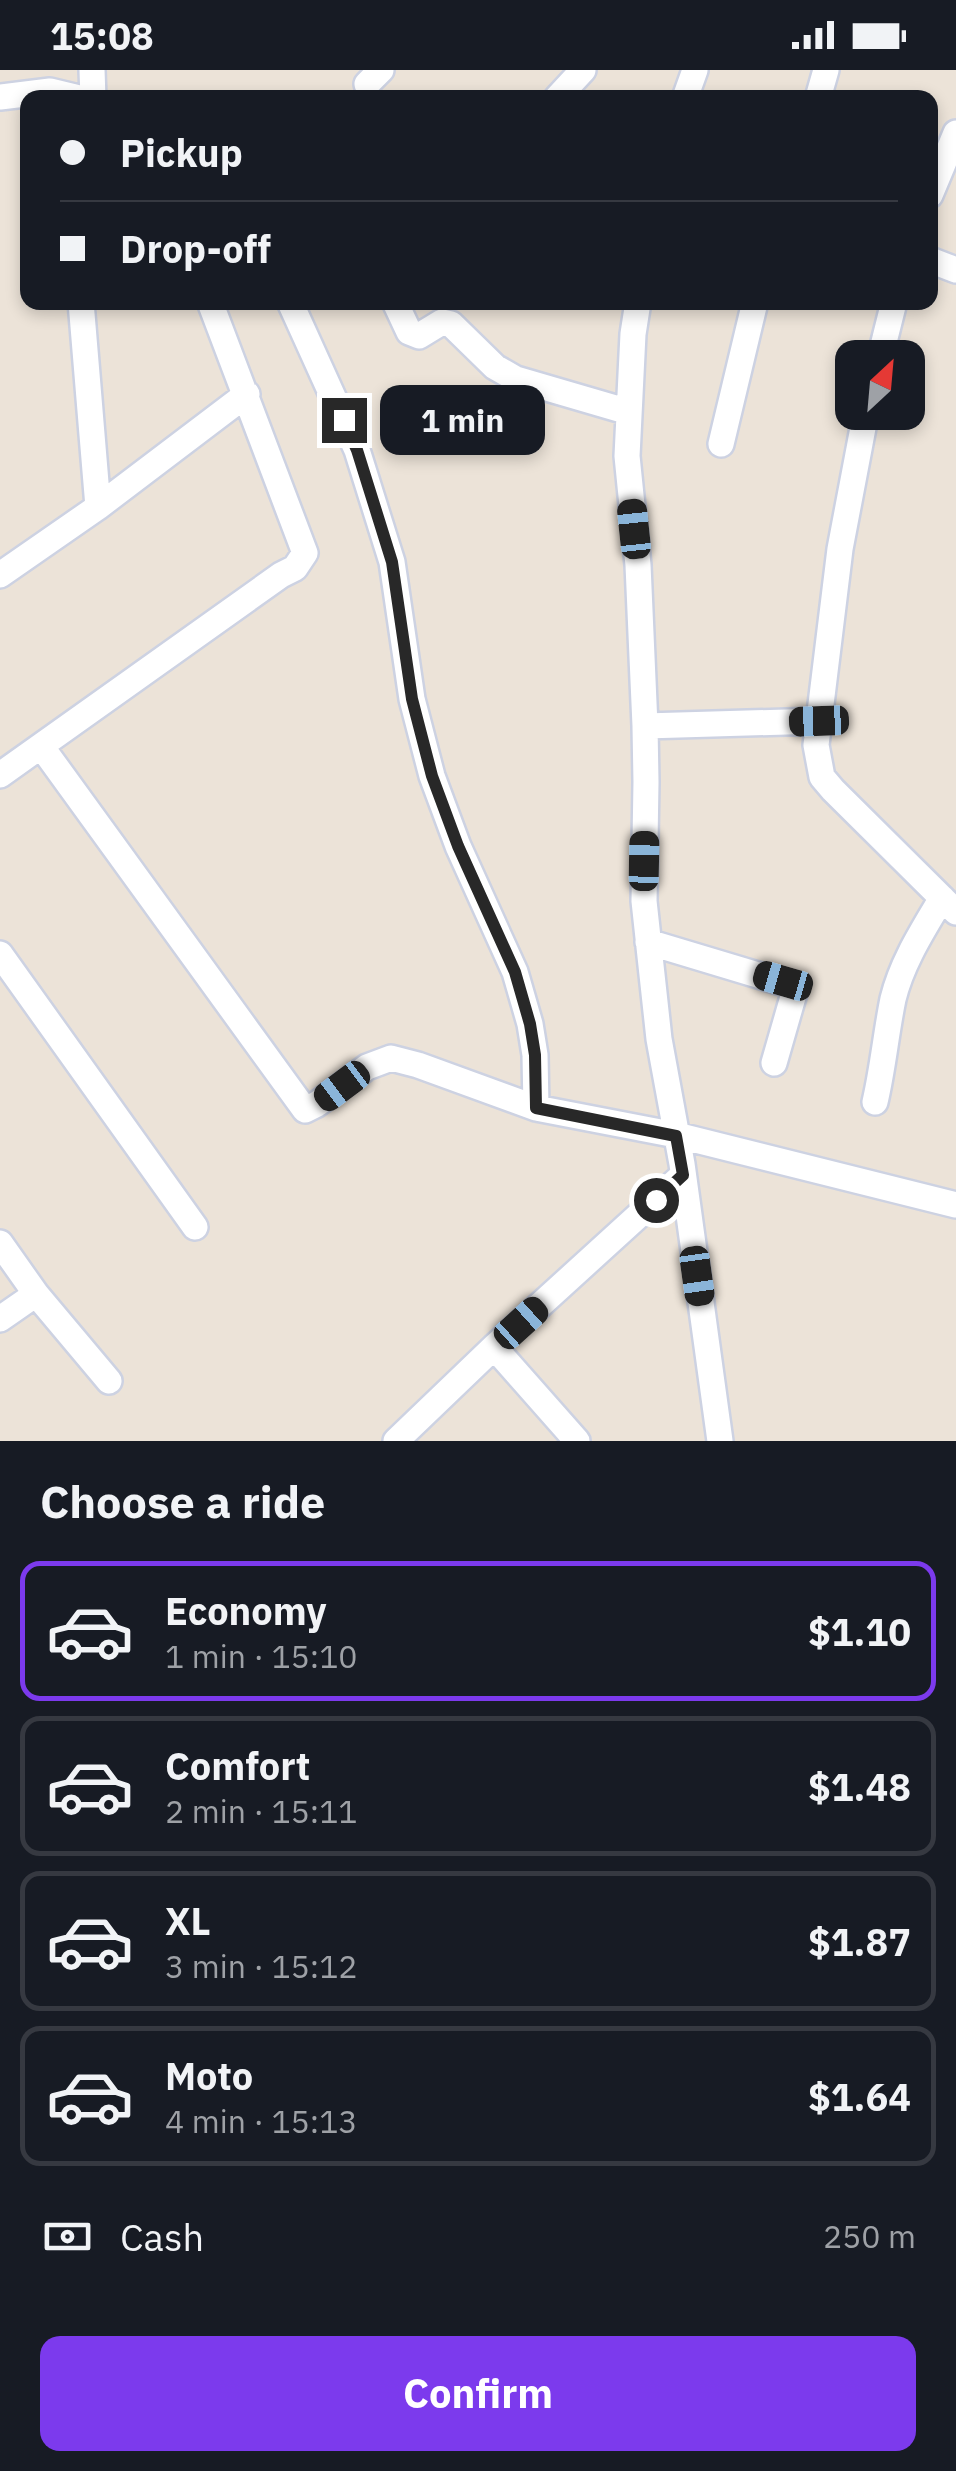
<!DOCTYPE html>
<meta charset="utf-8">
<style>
:root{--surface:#171b24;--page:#20242c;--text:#f1f3f6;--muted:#9ea1a6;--line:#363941;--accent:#7c3aed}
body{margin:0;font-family:"IBM Plex Sans",sans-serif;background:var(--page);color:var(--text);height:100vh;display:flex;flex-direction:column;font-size:38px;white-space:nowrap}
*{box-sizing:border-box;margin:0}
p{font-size:32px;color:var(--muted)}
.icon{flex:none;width:55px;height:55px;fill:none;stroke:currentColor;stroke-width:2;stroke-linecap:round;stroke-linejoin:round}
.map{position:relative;height:1371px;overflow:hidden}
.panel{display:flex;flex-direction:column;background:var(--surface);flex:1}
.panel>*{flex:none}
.top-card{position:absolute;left:20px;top:20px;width:918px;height:220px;border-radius:20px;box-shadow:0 5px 15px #0003;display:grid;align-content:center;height:220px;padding:0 40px;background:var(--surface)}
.needle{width:65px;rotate:26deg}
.fabs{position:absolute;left:835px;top:270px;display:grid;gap:20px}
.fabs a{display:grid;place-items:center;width:90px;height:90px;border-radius:20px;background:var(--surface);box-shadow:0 5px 15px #0003;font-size:50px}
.end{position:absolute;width:45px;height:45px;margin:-22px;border:12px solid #282828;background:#fff;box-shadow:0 0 0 5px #fff}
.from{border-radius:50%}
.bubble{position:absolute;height:70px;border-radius:20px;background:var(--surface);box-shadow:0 5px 15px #0003;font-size:32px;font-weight:800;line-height:70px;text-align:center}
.car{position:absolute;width:30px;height:60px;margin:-30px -15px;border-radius:12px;box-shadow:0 0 8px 2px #0007;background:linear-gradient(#222 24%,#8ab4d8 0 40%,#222 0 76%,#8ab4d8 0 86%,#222 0)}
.top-card b{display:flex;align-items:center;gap:35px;height:95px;font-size:38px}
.top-card b+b{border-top:2px solid var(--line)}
.top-card i{width:25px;height:25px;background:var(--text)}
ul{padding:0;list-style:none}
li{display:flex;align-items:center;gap:30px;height:140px;margin:0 20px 15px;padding:0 20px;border:5px solid var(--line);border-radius:20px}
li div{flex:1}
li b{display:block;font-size:38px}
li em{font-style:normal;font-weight:800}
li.selected{border-color:var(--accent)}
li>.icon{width:90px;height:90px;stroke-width:1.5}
h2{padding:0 40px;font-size:45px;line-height:120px}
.pay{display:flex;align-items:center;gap:25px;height:110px;padding:0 40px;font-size:38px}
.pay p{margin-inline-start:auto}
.primary-button{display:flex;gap:20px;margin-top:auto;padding:20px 40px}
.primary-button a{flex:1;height:115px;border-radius:20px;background:var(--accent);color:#fff;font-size:40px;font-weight:800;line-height:115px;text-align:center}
.status{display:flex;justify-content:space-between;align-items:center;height:70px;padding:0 50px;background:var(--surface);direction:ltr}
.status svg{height:28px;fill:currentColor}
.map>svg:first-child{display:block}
</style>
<div class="status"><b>15:08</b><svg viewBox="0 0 49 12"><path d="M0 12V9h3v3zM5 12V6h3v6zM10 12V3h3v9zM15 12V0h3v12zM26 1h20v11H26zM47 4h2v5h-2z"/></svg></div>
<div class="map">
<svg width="956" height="1371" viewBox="0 0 956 1371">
<rect width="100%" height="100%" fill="#ece3d8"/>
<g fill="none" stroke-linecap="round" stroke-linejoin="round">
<g stroke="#cdd2e2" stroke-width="30">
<path id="minor" d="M92,0L93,28
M367,14L381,0
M0,27L50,21L79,28
M557,28L583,0
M685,28L695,0
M818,28L826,0
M930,125L956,63
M930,190L956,200
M81,232L98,437
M290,232L357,380L392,492L412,629L432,706L458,776L515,902L530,954L535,985L536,1038
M395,232L409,262L419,266L442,252L451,254L495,297L516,309L629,342
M638,232L633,264L627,386L638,495L645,656L646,712L644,831L659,969L682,1094L720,1371
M880,288L894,232
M866,342L840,479L816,675L822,707L833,720L956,842
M721,374L755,232
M0,505L98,437L247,324
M645,656L819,651
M41,676L305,1040L317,1034L367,997L391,988L418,995L536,1038L676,1065L956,1135
M0,705L281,505L295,498L305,483L210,232
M648,872L791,915L795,920L774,993
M0,884L195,1157
M875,1032C883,998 886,963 893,929C902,892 923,860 942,828
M0,1173L36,1224L109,1311
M0,1249L36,1224
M494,1277L577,1371
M396,1371L494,1277L683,1105"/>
</g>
<use href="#minor" stroke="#fff" stroke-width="25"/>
</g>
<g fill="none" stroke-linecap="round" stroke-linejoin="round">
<path stroke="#282828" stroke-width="12" d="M344,350L357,380L392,492L412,629L432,706L458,776L515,902L530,954L535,985L536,1038L676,1066L683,1105L656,1130"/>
</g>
</svg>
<div class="fabs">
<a><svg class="needle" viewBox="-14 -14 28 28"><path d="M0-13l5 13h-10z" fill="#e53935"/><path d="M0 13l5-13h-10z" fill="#9ea1a6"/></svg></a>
</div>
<i class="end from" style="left:656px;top:1130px"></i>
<i class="end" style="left:344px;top:350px"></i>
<div class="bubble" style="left:380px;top:315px;width:165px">1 min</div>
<i class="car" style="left:634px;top:459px;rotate:354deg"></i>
<i class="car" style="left:819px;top:651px;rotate:268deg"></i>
<i class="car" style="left:644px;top:791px;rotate:1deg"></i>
<i class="car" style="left:783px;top:911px;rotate:286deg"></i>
<i class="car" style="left:342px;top:1016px;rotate:233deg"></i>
<i class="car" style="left:697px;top:1206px;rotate:172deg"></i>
<i class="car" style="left:521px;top:1253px;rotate:48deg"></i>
<div class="top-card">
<b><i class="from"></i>Pickup</b>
<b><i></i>Drop-off</b>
</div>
</div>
<section class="panel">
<h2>Choose a ride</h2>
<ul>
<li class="selected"><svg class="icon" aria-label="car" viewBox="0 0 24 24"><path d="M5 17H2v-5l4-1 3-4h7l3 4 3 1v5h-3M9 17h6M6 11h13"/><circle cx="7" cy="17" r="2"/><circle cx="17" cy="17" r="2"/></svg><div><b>Economy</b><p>1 min · 15:10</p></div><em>$1.10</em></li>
<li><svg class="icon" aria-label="car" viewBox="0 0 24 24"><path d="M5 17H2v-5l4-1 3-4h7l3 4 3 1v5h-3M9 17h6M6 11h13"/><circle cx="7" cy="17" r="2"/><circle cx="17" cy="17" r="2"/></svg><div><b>Comfort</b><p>2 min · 15:11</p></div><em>$1.48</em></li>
<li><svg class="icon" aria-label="car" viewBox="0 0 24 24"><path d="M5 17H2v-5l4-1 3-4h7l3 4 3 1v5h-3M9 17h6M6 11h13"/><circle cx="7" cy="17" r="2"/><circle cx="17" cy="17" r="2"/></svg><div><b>XL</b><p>3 min · 15:12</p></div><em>$1.87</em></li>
<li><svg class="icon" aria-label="car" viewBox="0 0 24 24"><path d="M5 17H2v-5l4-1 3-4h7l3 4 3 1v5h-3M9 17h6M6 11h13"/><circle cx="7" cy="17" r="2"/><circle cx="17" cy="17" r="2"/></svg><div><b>Moto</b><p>4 min · 15:13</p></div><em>$1.64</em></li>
</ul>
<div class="pay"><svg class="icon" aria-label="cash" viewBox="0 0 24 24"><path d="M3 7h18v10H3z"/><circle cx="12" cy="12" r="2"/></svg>Cash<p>250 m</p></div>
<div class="primary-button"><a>Confirm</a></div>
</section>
